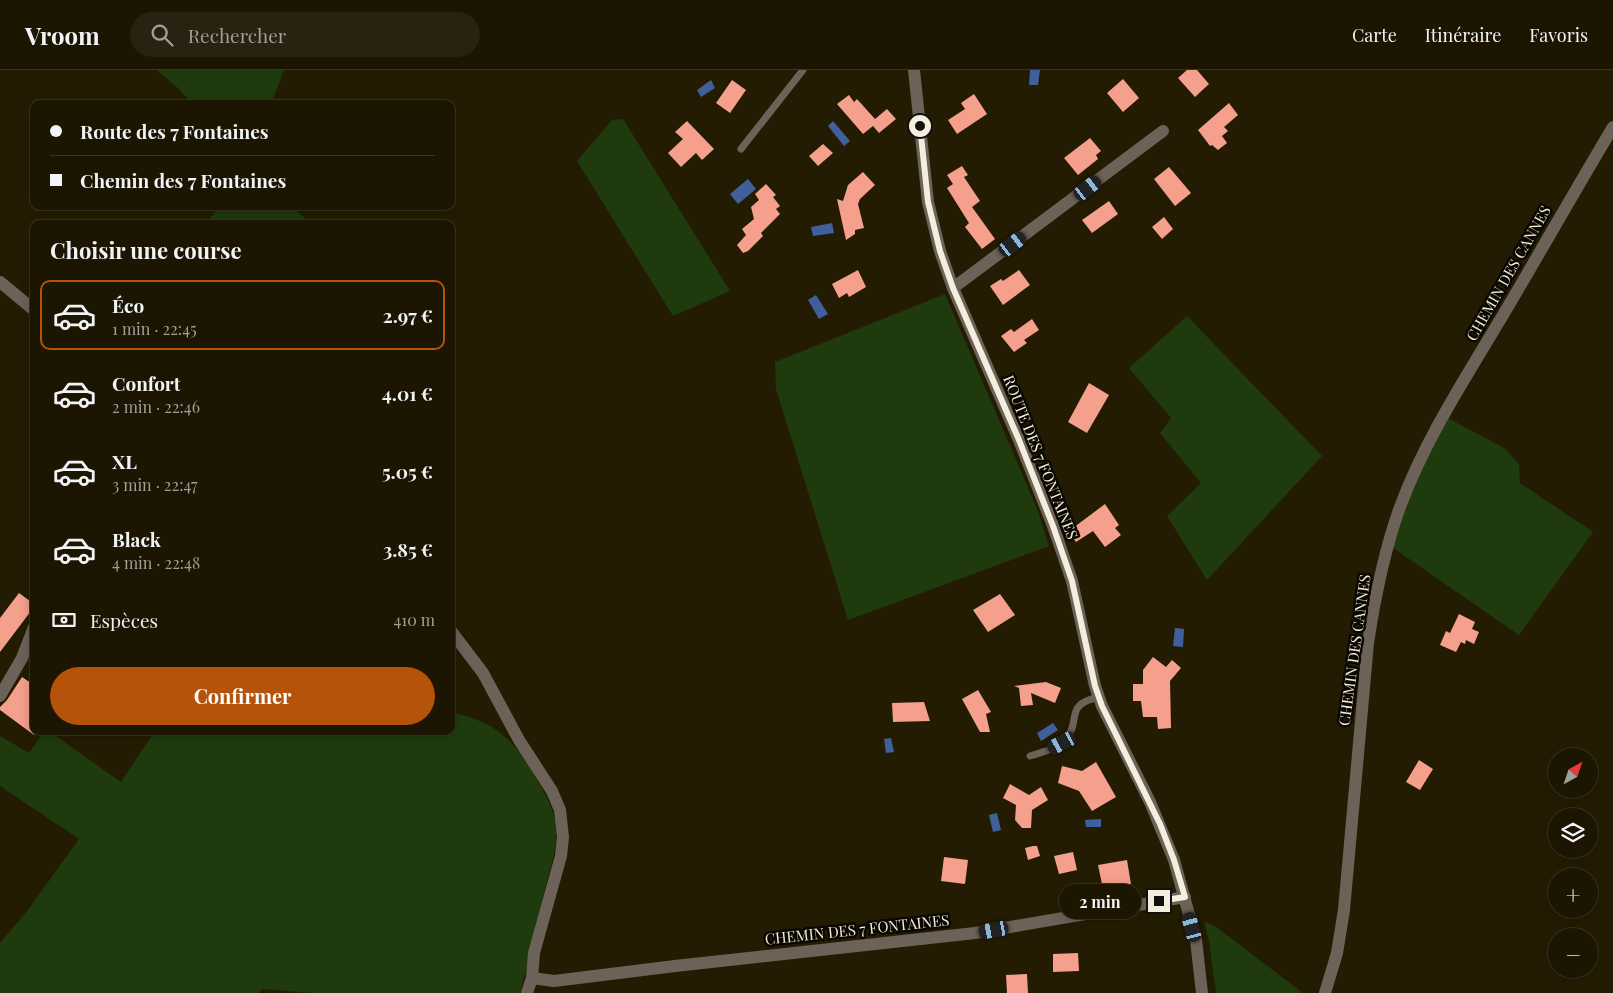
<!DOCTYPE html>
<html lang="fr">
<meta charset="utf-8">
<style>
:root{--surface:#1b1502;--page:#282211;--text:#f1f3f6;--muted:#a09f99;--line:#393424;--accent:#b45309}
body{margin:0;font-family:"Playfair Display",serif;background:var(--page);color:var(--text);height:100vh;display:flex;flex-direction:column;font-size:19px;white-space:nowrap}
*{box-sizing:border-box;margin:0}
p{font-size:16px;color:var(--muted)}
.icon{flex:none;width:28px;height:28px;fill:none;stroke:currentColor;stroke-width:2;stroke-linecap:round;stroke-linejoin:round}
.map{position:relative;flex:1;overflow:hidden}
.drawer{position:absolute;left:30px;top:150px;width:425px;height:515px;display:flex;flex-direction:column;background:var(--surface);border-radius:10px;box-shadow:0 2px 12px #0003,0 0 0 1px var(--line)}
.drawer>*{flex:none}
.banner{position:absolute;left:30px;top:30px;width:425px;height:110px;border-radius:10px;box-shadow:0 2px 12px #0003,0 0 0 1px var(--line);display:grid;align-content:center;height:110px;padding:0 20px;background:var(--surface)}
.needle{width:32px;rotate:40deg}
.buttons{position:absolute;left:1548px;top:678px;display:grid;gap:10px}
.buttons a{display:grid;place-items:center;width:50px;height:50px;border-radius:50%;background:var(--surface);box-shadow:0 2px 12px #0003,0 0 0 1px var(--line);font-size:25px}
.end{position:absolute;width:22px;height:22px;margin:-11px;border:6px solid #f4eede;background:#111;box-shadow:0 0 0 2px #111}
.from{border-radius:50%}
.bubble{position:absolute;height:35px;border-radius:18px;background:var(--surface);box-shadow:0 2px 12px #0003,0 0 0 1px var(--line);font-size:16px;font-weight:700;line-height:35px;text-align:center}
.car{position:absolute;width:15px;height:30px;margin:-15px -8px;border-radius:6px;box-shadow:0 0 4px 1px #0007;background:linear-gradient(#222 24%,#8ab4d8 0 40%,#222 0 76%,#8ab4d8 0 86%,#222 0)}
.banner b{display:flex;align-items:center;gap:18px;height:48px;font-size:19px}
.banner b+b{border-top:1px solid var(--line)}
.banner i{width:12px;height:12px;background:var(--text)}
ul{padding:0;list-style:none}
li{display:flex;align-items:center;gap:15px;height:70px;margin:0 10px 8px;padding:0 10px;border:2px solid transparent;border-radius:10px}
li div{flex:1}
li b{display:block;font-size:19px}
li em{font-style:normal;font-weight:700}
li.current{border-color:var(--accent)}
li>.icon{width:45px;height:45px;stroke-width:1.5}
h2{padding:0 20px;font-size:22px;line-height:60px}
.pay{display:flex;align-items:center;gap:12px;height:55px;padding:0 20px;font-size:19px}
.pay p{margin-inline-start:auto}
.action{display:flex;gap:10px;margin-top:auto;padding:10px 20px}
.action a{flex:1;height:58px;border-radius:30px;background:var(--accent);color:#fff;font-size:20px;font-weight:700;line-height:58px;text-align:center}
header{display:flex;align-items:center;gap:30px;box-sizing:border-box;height:70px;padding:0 25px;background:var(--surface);border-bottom:1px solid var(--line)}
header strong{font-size:24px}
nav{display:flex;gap:28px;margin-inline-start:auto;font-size:18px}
.search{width:350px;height:45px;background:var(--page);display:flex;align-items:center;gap:12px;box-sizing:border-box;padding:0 18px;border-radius:28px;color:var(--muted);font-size:19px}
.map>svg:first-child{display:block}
</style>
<header>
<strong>Vroom</strong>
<div class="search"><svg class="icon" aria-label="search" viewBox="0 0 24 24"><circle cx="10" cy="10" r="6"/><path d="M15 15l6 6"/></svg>Rechercher</div>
<nav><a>Carte</a><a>Itinéraire</a><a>Favoris</a></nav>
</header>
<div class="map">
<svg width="1613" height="923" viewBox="0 0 1613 923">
<rect width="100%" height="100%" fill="#241c02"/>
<path fill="#1f3b0d" d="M157,0H284L271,34H192L179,19Z
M623,49L730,221L673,246L577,91L612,50Z
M219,136H291L312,154H206Z
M945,224L1038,441L1049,476L848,550L776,319L775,292Z
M1187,246L1322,386L1207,510L1167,446L1201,413L1160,363L1171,348L1129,298Z
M1448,348L1504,378L1519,394L1520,413L1593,462L1519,565L1393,478L1404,437L1423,396Z
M451,642C499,653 516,672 539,713C548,729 556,745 556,763C557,781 550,798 546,815C537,851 530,888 520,923H312L262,919L259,923H0V873L28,840L79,769L0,716V666L29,683L44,661H49L121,712L155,661H451Z
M1204,851L1215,856L1303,923H1216L1209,871Z"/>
<path fill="#405f9d" d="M1030,0H1040L1038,15H1029Z
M711,10L715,18L701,27L697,20Z
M833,51L850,71L844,76L828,56Z
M748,109L756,119L738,134L730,124Z
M832,153L834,163L813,166L811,157Z
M816,225L828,244L819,249L808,230Z
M1175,558L1184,559L1183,577L1173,576Z
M1053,653L1058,660L1041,671L1037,663Z
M891,668L894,682L886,683L884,669Z
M997,743L1001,760L993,762L989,745Z
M1101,749V757H1086L1085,750Z"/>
<path fill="#f59f8d" d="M1187,0H1197L1209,14L1195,27L1178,8Z
M1123,9L1139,28L1123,42L1107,23Z
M732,10L746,20L730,43L716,33Z
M974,24L987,44L957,64L948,50L965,39L961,33Z
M849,25L854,32L857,29L875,49L887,39L896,49L879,63L873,56L863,64L837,34Z
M1229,33L1238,45L1224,57L1228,61L1222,66L1227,73L1218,80L1212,75L1210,76L1198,60Z
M687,51L714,79L702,90L696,83L681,97L668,83L683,69L675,62Z
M1090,68L1101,81L1096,85L1098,89L1078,105L1064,88Z
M823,74L833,83L818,96L809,86Z
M962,96L968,105L964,107L980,131L972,137L995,169L982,179L965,157L969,153L947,118L953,114L947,105Z
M1169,97L1191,123L1175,136L1154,109Z
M863,102L875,115L860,129L858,134L864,158L855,160V164L846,170L837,129L843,131L848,115Z
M766,114L776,125L773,127L780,136L776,139L780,144L761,163L763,166L748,181L743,183L737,175L746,165L742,159L754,149L751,137L759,130L755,124Z
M1109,131L1118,144L1092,163L1082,150Z
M1164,147L1173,159L1162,169L1152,157Z
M858,200L866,217L849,227L847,223L839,228L832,214Z
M1019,200L1030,215L1003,235L990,216L1001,209L1003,211Z
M1032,249L1039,260L1024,270L1027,273L1014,282L1001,266L1011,259L1014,262Z
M1089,313L1109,325L1087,363L1068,352Z
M1105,434L1119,455L1115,458L1121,465L1105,477L1093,461L1076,472L1069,461Z
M19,523L34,534V537L0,582V548Z
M1000,524L1015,545L988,562L973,540Z
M1459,544L1475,552L1472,559L1479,562L1474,574L1466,570L1465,574L1461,572L1456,582L1440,575L1446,561L1450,563Z
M1153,587L1166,597L1172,590L1181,598L1170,611L1171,658L1158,659L1157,647H1143L1141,631H1133V614H1143V600Z
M22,607L34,615V665L0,640V637L7,630Z
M1046,612L1061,618L1055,633L1031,623L1033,635L1021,636L1019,618L1014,616Z
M978,620L991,642L986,644L990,662H980L962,629Z
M924,632L930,651L893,652L892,633Z
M1419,690L1433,699L1420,720L1406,712Z
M1096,692L1116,727L1092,741L1079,721L1058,713L1062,696L1082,701Z
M1010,714L1029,725L1041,717L1048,730L1032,740L1031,758H1022L1015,750L1016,735L1003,728Z
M1033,776H1037L1040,786L1028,790L1025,778Z
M1073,782L1077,800L1059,804L1054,786Z
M944,787L968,790L965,814L941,811Z
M1127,790L1131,814L1103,819L1098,795Z
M1078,883L1079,901L1053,902V884Z
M1027,904L1028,923H1007L1006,905Z"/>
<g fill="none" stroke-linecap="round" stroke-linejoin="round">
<path stroke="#6c6258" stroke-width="7" d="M741,79L803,0
M1030,686C1042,682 1058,679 1066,669C1082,650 1063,635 1099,627"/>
<path stroke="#6c6258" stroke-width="12" d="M0,212L34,240
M953,218L1163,61
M451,561L483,603L519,670L552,721L560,740L563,767L561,786L534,883L532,908L527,923
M0,626L22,588L34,557
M532,908L554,911L675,896L975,863L1185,827
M1325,923L1337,883L1344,840L1368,573C1375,527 1384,481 1400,437C1426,367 1468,304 1506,240C1542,179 1577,117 1613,57"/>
<path stroke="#6c6258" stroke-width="12" d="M914,0L928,132L940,181L953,218L1019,370L1053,456L1072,511L1095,616L1102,636L1150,732L1174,790L1196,870L1202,923"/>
</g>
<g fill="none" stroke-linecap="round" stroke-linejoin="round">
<path stroke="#f4eede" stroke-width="6" d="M920,56L928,132L940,181L953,218L1019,370L1053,456L1072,511L1095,616L1102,636L1160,754L1174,790L1185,827L1159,831"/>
</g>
<g text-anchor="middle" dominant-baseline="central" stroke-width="5" stroke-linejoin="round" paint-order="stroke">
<g font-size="15" fill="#f4eede" stroke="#0a0701">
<text transform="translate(1508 203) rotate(-60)">CHEMIN DES CANNES</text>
<text transform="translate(1041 387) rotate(68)">ROUTE DES 7 FONTAINES</text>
<text transform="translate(1354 580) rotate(-82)">CHEMIN DES CANNES</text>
<text transform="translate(857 859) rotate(-6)">CHEMIN DES 7 FONTAINES</text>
</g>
</g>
</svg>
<div class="buttons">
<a><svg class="needle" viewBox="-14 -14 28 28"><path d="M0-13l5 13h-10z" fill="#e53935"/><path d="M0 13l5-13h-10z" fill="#a09f99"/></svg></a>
<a><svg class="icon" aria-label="layers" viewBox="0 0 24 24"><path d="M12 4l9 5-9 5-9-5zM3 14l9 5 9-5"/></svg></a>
<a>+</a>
<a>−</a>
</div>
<i class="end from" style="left:920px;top:56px"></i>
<i class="end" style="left:1159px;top:831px"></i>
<div class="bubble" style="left:1059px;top:814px;width:82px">2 min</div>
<i class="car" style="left:1088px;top:118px;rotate:52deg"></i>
<i class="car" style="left:1013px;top:174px;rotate:53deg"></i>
<i class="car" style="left:1062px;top:673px;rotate:242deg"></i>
<i class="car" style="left:1192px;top:857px;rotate:345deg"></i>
<i class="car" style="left:994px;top:860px;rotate:260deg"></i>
<div class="banner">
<b><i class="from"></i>Route des 7 Fontaines</b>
<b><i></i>Chemin des 7 Fontaines</b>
</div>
<section class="drawer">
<h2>Choisir une course</h2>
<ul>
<li class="current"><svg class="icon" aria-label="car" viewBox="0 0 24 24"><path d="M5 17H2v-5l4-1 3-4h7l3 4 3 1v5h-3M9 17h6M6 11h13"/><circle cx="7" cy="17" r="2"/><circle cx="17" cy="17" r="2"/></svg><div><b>Éco</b><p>1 min · 22:45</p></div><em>2.97 €</em></li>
<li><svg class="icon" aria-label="car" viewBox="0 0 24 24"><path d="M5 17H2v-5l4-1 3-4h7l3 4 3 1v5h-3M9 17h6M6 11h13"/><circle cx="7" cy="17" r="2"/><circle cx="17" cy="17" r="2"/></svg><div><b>Confort</b><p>2 min · 22:46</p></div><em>4.01 €</em></li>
<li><svg class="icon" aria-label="car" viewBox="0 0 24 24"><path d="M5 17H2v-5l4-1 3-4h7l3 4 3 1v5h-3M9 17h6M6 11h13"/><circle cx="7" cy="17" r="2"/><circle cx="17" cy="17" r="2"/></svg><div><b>XL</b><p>3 min · 22:47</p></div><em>5.05 €</em></li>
<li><svg class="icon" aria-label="car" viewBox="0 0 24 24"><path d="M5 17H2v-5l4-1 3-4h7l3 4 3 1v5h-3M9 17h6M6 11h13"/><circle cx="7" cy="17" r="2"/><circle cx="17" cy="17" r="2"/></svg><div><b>Black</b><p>4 min · 22:48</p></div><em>3.85 €</em></li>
</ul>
<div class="pay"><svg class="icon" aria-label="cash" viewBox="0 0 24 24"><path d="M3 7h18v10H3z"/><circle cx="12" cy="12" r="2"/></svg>Espèces<p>410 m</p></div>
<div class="action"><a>Confirmer</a></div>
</section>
</div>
